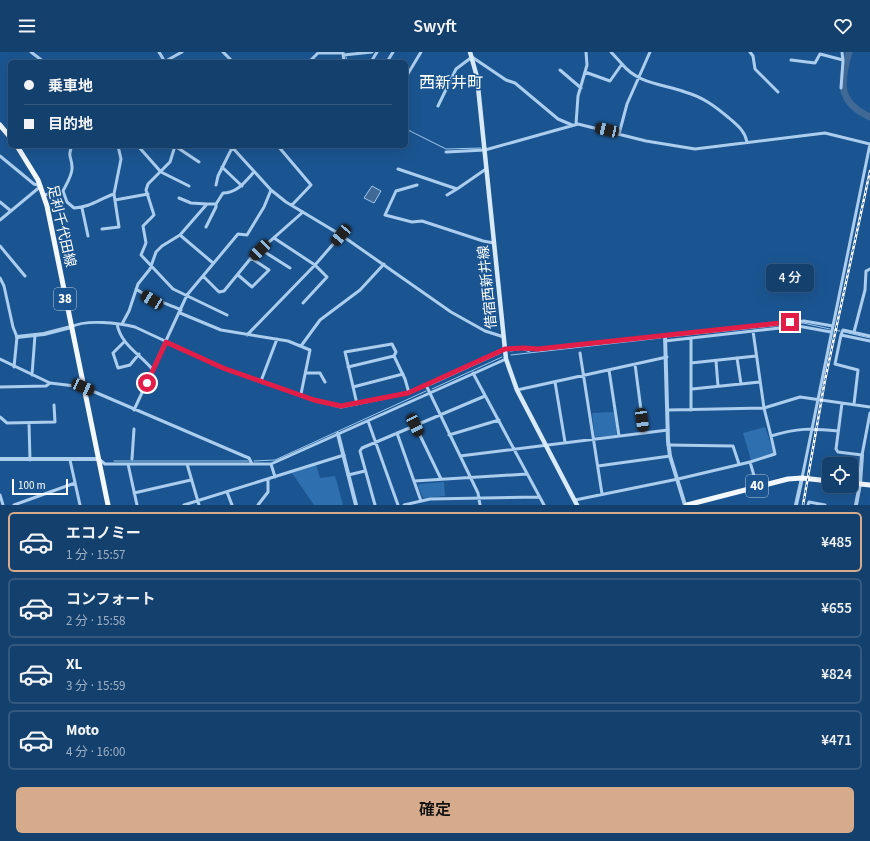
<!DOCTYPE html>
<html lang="ja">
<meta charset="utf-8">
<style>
:root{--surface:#14406d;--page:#214b75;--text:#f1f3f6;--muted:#9dafc2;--line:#335980;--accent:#d6ab8b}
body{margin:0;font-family:"Source Sans 3","Noto Sans JP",sans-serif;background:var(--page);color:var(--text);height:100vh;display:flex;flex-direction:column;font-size:15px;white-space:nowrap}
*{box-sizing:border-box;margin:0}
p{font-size:13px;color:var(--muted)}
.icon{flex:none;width:22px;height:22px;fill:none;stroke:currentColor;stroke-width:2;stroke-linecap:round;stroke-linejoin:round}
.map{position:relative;height:453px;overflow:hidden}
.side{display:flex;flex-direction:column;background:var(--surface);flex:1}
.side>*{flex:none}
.guide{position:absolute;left:8px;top:8px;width:400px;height:88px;border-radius:6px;box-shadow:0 4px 16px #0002,0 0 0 1px var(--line);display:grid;align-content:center;height:88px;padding:0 16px;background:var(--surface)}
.controls{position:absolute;left:822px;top:405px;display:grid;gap:8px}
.controls a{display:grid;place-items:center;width:36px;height:36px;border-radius:6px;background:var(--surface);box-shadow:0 4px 16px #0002,0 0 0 1px var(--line);font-size:20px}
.scale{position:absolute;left:12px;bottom:10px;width:56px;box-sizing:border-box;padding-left:4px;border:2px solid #fff;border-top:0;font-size:11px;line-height:14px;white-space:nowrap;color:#fff;-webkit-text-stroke:3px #1b5591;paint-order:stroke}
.end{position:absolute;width:18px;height:18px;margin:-9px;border:5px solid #e11d48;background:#fff;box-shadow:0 0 0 2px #fff}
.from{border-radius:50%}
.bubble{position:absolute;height:28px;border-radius:6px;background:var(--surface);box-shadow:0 4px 16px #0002,0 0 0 1px var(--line);font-size:13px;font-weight:600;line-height:28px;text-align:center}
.car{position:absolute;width:12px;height:24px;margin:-12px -6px;border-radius:5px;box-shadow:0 0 3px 1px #0007;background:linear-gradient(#222 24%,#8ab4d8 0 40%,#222 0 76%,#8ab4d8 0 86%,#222 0)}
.guide b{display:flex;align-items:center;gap:14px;height:38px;font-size:15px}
.guide b+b{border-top:1px solid var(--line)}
.guide i{width:10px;height:10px;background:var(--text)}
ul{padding:7px 0 0;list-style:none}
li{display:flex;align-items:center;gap:12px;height:60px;margin:0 8px 6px;padding:0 8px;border:2px solid var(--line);border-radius:6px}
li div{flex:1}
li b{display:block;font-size:15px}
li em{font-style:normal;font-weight:600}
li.current{border-color:var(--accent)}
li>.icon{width:36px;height:36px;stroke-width:1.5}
.action{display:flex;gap:8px;margin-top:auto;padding:8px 16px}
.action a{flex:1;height:46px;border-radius:6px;background:var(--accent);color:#111;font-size:16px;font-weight:600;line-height:46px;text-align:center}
header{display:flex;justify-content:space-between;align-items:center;height:52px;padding:0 16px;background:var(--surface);font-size:18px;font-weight:600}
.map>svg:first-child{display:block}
</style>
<header><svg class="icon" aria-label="menu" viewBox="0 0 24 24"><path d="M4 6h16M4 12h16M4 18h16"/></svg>Swyft<svg class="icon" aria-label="heart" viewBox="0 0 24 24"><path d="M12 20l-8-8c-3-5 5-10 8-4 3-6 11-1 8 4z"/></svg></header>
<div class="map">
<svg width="870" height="453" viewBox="0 0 870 453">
<rect width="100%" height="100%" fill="#1b5591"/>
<path fill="#2e70af" d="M614,360L617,383L595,385L592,361Z
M765,375L774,401L751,408L743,381Z
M316,413L320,426L335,424L343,453H314L292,421Z
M444,430L445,444L423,446L418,434L419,432Z"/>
<path fill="#406a95" stroke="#9ec9f0" d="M372,134L381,139L374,151L364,146Z"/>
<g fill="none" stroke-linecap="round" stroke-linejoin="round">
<path stroke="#9ec9f0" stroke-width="1" d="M346,5L347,10
M406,77L446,97L481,96
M834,278L840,279
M844,280L870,286
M669,285L803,271L830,277
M524,298L530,300
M510,299L519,298
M511,303L661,286
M431,333L501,301
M432,337L502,305
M114,409H248
M254,409L275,408L426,339"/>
<path stroke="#406a95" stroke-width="7" d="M849,0C840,30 837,50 870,65"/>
<path stroke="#abcdee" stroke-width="3" d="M31,0L44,10
M159,0L165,10
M223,0L233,10
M750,0L753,4L755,17L778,40
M344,3L372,0
M791,8L815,11L820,2L843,8
M164,10L182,0
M309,10L318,1H343L344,10
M371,10L377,0
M387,10L393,0
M622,12C638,32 663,32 685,40C703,45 716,55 729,66C738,74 745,79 747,90
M560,18L581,36
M585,20L610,29L622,12L611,0
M406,25L421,0
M841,36L843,9L842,0
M438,54L456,17L472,5L506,28L515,31L558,67L572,73
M576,72L578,44L587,13L586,0
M619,82L627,52L650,0
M72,94C67,105 72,105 72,115C73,122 66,133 63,139L67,150L74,156C91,155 99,147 114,142
M138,94L161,120L189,134
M175,94L170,110L148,132L146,138L154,163L143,174L146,191L141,203L173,237L227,263
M175,94L199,110
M231,94L271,138L286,150L341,183L451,260L485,279L504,285
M278,94L311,133L292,153
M446,100L485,98L578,72L646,89L695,97L825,81L870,92
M0,104L34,132L41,134L0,168
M222,115L242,134
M398,117L457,137L486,117
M216,133L218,124L232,96
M417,133L396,139L385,163L412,170L422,169L483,189L494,191
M44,143L63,139
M447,143L457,137
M179,146L191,151L207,152
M115,148L148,142
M0,150L11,159
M82,156L88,184
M206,175L216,155V152
M102,177L119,175L114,142L121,107L118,94
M180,183L213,211
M274,186L315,213L327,225L303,251
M0,194L25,224
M260,197L290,216
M238,223L252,235L269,218L251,206
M203,224L219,240L224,239L251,206L303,160
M0,226L4,234L13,275L17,285L14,315
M136,237C150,247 166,251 181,258
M180,261L221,278L288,289L310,298L301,342
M117,272C121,293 140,302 153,318
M122,272L129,259L138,232L150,217L156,200L162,194L180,183L207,152H216L223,141C237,141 245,130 254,120
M71,275C86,267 119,271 135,275L223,316L314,348L341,355L409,341L505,297L524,296L538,297L804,269L833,274
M753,279L764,356L800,345L870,355
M854,280L865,238L866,219L870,217
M247,283L315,213L341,183
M841,283L870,289
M691,286V358
M665,289L798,274L831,280
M124,290L113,301L118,316L130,313L139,302
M301,294L320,268L360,238L384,212
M580,301L602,442
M737,306L741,332
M0,307L50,331L83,335L244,404L249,406L252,412
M716,309L718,334
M691,311L756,304
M635,312L644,381
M348,315L394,304
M609,318L619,384
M306,321H320L325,330
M473,321L544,453
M32,323L35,283
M261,329L277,287
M555,330L565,390
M426,333L478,441L480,453
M0,335L46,334L50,331
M353,335L403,322
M692,337L760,330
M517,338L667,305
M842,351L836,397L838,400L862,403L870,361
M357,352L345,300L392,292L396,300L394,304L405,327L409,341
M854,352L858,318L835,312L841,283L843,278L870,284
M134,358L187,243L238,182L247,183L264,155L271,138
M668,358L764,356L771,384C798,376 810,376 838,379
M0,365L7,371L55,370L54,353
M368,369L398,453
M29,371L30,408
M415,373L441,427
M397,381L421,449
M449,383L499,368
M668,393L733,394L739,412
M460,404L668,378
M132,407L134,377
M70,408L80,453
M100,408L105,412H271L506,307
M128,412L137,453
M187,412L199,453
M271,412L275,425
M598,414L670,404
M348,423L365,419
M802,426L870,92
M414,429L527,422
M757,434L750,410L775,402L771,384
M227,440L232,453
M134,441L191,428
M0,443L3,453
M575,448L678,427L750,410
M14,453L75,431
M184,453L344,403
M258,453L268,440V427
M375,453L360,399L362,396L485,344
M404,453L430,447L539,445
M808,453L809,450L825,453"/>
<path stroke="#abcdee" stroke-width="4" d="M665,283L668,389L670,404L685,453
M17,285L44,282L71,275
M338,382L356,453
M0,407H98
M796,453L802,426
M856,453L860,432L862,403"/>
<path stroke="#d8e9fa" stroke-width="4.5" d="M470,0L477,25L506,307L517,338L577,453"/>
<path stroke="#f3f8ff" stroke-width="5" d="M0,73L10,85
M17,94L38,128L47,154L108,453
M851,431L870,433
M687,453L788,427L802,426L829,429"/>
<g stroke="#fff" stroke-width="2.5">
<path id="rail" d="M803,453L825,328L870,119"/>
</g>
<use href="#rail" stroke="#1b5591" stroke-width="1" stroke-dasharray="3" stroke-linecap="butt"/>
</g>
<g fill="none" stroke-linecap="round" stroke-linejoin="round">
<path stroke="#e11d48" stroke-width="5" d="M147,331L166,290L223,316L314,348L341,354L408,341L505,297L524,296L538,297L790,270"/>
</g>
<g text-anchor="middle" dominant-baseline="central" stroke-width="3" stroke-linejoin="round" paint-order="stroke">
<g fill="#1b5591" stroke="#bbccde" stroke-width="1">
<rect x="54" y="236" width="22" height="22" rx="3"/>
<rect x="746" y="423" width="22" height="22" rx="3"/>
</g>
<g font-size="13" font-weight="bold" fill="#fff">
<text x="65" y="247">38</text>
<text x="757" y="434">40</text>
</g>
<g font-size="14" fill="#fff" stroke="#1b5591">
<text transform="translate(61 174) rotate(77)">足利千代田線</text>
<text transform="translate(488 235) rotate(-96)">借宿西新井線</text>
</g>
<g font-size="16" fill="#fff" stroke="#1b5591">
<text x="451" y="31">西新井町</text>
</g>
</g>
</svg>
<div class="controls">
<a><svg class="icon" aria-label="locate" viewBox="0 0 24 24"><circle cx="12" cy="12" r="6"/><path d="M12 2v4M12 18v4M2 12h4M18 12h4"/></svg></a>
</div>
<div class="scale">100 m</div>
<i class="end from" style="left:147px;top:331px"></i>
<i class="end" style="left:790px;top:270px"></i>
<div class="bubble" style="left:766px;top:212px;width:48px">4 分</div>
<i class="car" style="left:607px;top:78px;rotate:283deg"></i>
<i class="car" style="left:341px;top:183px;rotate:220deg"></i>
<i class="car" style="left:260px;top:198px;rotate:226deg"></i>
<i class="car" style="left:152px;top:248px;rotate:302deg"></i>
<i class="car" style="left:83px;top:335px;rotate:114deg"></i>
<i class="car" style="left:642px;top:368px;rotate:172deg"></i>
<i class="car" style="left:415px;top:373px;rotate:154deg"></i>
<div class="guide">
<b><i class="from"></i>乗車地</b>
<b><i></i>目的地</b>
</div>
</div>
<section class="side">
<ul>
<li class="current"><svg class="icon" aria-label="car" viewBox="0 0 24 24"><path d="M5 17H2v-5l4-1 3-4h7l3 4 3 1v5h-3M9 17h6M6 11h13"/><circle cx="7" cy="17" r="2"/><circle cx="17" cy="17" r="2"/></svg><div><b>エコノミー</b><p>1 分 · 15:57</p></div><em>¥485</em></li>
<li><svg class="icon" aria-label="car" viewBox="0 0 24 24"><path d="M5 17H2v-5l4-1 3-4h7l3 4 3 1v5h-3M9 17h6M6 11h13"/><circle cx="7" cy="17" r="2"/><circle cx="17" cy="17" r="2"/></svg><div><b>コンフォート</b><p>2 分 · 15:58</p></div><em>¥655</em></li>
<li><svg class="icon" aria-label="car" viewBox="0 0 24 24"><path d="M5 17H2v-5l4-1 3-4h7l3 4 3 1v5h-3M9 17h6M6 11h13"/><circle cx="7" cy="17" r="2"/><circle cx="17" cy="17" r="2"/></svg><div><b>XL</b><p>3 分 · 15:59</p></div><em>¥824</em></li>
<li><svg class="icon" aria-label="car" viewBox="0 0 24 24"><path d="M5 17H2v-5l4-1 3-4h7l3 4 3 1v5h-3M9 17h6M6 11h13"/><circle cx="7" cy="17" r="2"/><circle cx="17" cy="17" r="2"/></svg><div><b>Moto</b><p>4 分 · 16:00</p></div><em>¥471</em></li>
</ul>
<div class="action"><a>確定</a></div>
</section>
